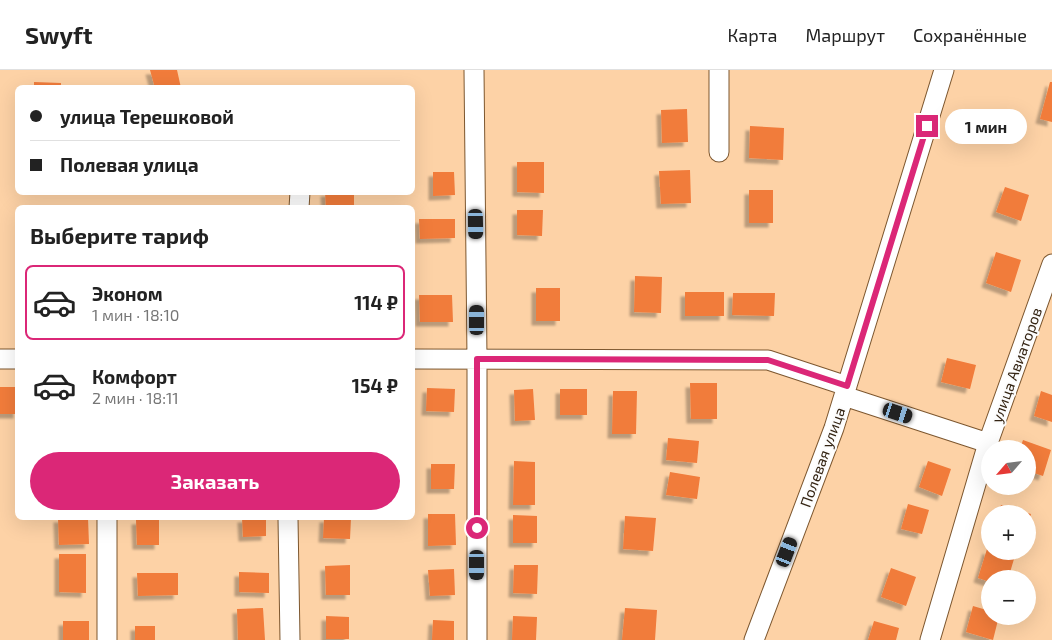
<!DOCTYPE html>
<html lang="ru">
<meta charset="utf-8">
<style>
:root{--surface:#fff;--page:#f6f6f6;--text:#222;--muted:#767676;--line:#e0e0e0;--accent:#db2777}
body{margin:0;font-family:"Exo 2",sans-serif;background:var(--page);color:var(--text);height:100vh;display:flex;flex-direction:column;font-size:19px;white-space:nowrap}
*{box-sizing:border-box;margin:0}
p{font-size:16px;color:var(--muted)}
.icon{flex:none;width:28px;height:28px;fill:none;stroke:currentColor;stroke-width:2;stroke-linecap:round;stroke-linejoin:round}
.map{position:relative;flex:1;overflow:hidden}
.sheet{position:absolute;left:15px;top:135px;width:400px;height:315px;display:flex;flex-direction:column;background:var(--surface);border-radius:8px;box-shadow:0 5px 20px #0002}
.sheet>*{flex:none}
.top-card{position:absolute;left:15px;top:15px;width:400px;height:110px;border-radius:8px;box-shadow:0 5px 20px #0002;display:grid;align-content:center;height:110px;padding:0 15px;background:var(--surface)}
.needle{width:32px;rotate:242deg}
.buttons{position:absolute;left:981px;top:370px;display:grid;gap:10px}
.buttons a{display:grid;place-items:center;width:55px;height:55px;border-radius:50%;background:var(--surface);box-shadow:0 5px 20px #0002;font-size:25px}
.end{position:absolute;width:22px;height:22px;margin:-11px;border:6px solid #db2777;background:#fff;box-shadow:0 0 0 2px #fff}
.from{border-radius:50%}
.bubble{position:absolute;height:35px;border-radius:18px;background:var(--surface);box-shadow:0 5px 20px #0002;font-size:16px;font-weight:700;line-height:35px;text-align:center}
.car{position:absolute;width:15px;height:30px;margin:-15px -8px;border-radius:6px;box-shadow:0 0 4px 1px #0007;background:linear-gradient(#222 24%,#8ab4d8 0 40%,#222 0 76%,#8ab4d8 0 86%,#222 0)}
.top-card b{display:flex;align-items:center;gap:18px;height:48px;font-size:19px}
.top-card b+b{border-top:1px solid var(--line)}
.top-card i{width:12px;height:12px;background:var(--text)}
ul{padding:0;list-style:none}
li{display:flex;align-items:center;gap:15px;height:75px;margin:0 10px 8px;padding:0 5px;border:2px solid transparent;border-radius:8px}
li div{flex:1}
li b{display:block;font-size:19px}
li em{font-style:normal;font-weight:700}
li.on{border-color:var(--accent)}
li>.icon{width:45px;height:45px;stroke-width:1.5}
h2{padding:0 15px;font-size:22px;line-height:60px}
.cta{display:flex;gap:10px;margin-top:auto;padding:10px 15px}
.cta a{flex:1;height:58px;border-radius:30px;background:var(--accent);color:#fff;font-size:20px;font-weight:700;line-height:58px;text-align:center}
header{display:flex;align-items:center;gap:30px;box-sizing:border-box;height:70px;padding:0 25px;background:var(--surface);border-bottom:1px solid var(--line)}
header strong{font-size:24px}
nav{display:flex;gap:28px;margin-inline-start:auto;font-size:18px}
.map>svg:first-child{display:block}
</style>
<header>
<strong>Swyft</strong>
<nav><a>Карта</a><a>Маршрут</a><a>Сохранённые</a></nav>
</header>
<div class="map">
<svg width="1052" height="570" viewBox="0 0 1052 570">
<defs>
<filter id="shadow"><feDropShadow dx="-4.5" dy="4.5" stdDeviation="1" flood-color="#0004"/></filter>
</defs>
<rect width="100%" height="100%" fill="#fdd2a6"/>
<path fill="#f17b3b" filter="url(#shadow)" d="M150,0H177L181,18H155Z
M34,12L61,13V18H34Z
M1050,12H1052V52L1040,49Z
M687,39L688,72L662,73L661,40Z
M750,56L784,58L783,90L749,88Z
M517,92H544V123L517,122Z
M690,100L691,133L661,134L659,101Z
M433,102H454L455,125L433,126Z
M1005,117L1029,125L1021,151L996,142Z
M749,120H773V153H749Z
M325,122H354V138H326Z
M517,140H543L542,166L517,165Z
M419,149H455V168L420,169Z
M996,182L1021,190L1011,222L986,213Z
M635,206L662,207L661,243L634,242Z
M536,218H560V251H536Z
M685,222H724V246H685Z
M733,223H775L774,246L732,245Z
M419,225H452L453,252H420Z
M947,288L976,295L970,319L941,312Z
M690,313H717V349H691Z
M0,317H18V344H0Z
M427,318L455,319L454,342L426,341Z
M533,319L535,350L515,351L514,320Z
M560,319H587V345H560Z
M613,321H637L636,364H612Z
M1041,321L1052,325V352L1034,346Z
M668,368L699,371L697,393L666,390Z
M1023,370L1051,380L1043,406L1028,401V379H1020Z
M514,391L535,392V435H513Z
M928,391L951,399L942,426L919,417Z
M431,394H455L454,419H431Z
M670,402L700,407L697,429L666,425Z
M908,434L929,440L922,464L901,459Z
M1001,435L1031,444L1028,454V444H998Z
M428,444H455L456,475L428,476Z
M513,445L537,446V473H513Z
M625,446L656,448L653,481L623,479Z
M58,448H88L89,474L59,475Z
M242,448H266V466L243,467Z
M324,448H351L350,469L323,468Z
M159,449V475H137L136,450Z
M987,479L990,481L1014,489L1008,509H990V512L978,508Z
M59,484H86V523L59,522Z
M350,495V525H326L325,496Z
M514,495H538L537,524L513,523Z
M891,498L916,507L906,536L881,527Z
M454,499L455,525L430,526L428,500Z
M239,502L269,503V523L239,522Z
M137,503H178V525L138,526Z
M973,536L990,541V546H999L993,570L966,562Z
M263,538L265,570H238L237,539Z
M625,538L657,540L655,570H622Z
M326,546L349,547V569H326Z
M513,546L537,547L536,570H512Z
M433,550L454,551V570H432Z
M63,551H89V570H63Z
M874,551L899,558L896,570H868Z
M135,556H155V570H135Z"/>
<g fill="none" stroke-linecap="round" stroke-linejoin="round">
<g stroke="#7d572f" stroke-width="21">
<path id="minor" d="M474,0L477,289V570
M719,0V82
M299,138L300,122
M0,289H18
M412,289L768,290L847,316
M844,326L988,373
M107,448V570
M288,448L290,570
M754,570L834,358L944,0
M930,570L988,373L1052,194"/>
</g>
<use href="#minor" stroke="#fff" stroke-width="19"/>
</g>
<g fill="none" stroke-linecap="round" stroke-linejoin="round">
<path stroke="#db2777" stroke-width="6" d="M477,458V289L768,290L847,316L927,56"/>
</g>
<g text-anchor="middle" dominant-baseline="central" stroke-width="4" stroke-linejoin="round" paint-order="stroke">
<g font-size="15" fill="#342413" stroke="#fcfcfc">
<text transform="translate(1016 295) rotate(-70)">улица Авиаторов</text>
<text transform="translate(822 387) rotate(-70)">Полевая улица</text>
</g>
</g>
</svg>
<div class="buttons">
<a><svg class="needle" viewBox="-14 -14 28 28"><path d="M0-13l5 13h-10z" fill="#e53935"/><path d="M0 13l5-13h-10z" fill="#767676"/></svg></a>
<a>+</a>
<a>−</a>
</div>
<i class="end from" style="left:477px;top:458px"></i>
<i class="end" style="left:927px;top:56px"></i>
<div class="bubble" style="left:945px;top:39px;width:82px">1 мин</div>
<i class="car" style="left:476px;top:154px;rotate:179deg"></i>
<i class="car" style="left:477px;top:250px;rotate:0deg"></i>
<i class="car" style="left:898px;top:343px;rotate:108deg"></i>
<i class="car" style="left:787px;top:482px;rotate:21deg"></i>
<i class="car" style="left:477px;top:495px;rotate:180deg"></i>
<div class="top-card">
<b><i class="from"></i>улица Терешковой</b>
<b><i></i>Полевая улица</b>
</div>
<section class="sheet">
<h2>Выберите тариф</h2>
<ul>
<li class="on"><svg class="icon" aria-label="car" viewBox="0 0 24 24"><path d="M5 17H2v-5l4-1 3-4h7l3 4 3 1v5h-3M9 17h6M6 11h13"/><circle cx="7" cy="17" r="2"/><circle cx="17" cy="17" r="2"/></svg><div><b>Эконом</b><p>1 мин · 18:10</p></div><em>114 ₽</em></li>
<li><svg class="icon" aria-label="car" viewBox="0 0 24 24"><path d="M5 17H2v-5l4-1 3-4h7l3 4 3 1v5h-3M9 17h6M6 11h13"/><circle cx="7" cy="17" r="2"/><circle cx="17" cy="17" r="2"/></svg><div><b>Комфорт</b><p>2 мин · 18:11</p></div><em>154 ₽</em></li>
</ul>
<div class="cta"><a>Заказать</a></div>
</section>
</div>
